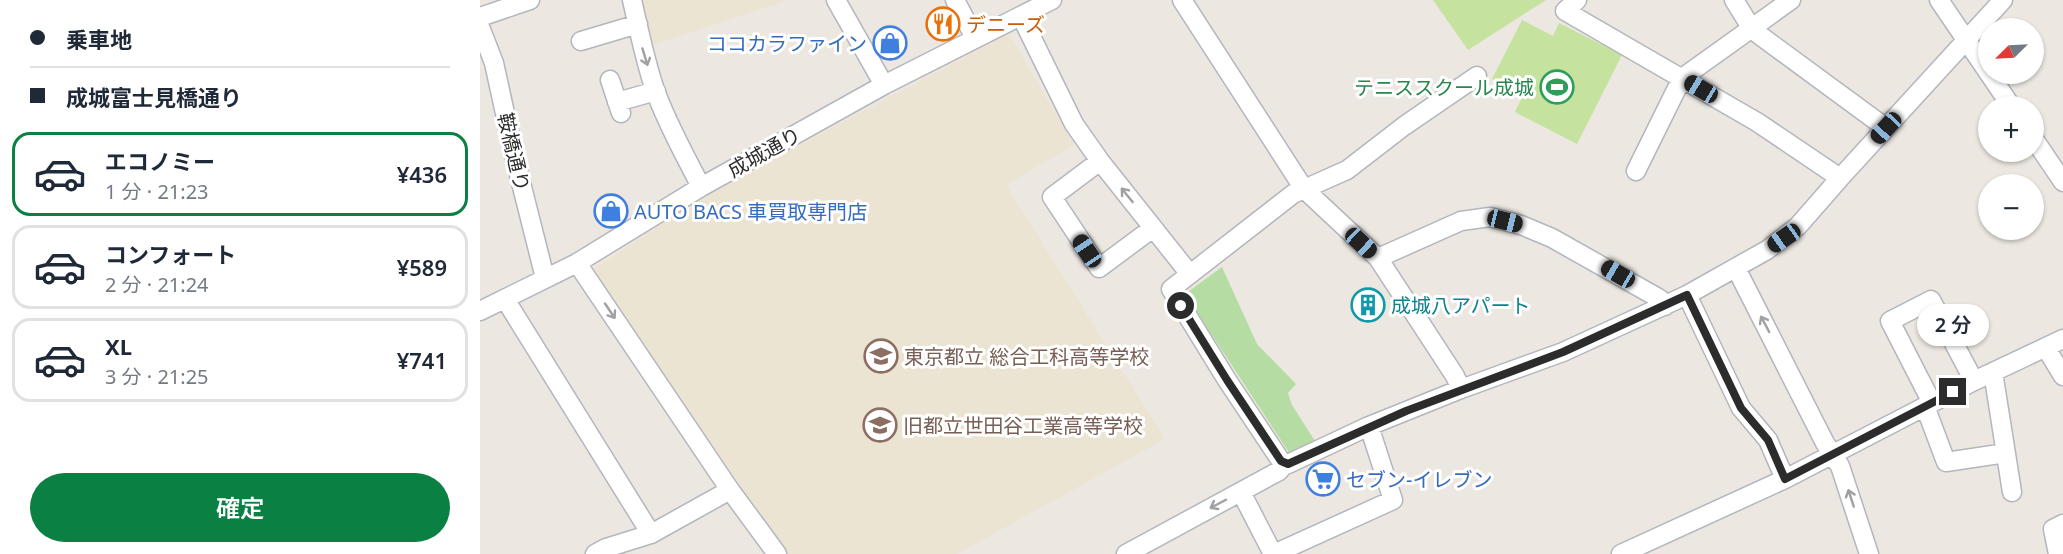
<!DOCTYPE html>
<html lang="ja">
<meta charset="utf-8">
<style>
:root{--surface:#fff;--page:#f6f6f7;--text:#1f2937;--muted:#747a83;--line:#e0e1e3;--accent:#0b8043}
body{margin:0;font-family:"Noto Sans","Noto Sans JP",sans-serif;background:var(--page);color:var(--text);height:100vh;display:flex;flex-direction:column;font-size:22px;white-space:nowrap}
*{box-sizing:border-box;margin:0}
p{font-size:20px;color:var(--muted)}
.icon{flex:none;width:33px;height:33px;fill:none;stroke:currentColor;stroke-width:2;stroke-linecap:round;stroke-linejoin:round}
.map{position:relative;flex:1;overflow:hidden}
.panel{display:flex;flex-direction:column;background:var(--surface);width:480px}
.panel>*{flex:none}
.banner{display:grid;align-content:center;height:132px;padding:0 30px;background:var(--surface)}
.needle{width:39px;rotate:246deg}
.tools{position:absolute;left:1498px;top:18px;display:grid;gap:12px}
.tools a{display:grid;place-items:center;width:66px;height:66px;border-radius:50%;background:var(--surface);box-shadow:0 2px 4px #0004;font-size:30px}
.end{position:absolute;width:27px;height:27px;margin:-14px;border:8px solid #2c2c2c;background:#fff;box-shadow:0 0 0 3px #fff}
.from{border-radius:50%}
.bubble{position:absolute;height:42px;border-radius:21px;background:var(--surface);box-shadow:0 2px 4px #0004;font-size:20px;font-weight:600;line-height:42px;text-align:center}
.car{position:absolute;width:18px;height:36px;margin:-18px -9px;border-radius:8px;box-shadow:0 0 4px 2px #0007;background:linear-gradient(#222 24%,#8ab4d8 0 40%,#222 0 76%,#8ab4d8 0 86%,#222 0)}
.banner b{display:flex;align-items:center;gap:21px;height:57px;font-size:22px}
.banner b+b{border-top:2px solid var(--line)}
.banner i{width:15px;height:15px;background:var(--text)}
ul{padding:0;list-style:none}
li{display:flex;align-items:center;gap:18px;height:84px;margin:0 12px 9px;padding:0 18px;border:3px solid var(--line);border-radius:18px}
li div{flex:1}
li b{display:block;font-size:22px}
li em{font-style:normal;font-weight:600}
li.on{border-color:var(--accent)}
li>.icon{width:54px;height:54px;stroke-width:1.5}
.action{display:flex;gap:12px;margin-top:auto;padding:12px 30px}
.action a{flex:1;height:69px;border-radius:36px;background:var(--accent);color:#fff;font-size:24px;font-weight:600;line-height:69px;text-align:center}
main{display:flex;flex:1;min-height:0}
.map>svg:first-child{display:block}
</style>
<main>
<section class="panel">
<div class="banner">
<b><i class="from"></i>乗車地</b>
<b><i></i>成城富士見橋通り</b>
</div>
<ul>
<li class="on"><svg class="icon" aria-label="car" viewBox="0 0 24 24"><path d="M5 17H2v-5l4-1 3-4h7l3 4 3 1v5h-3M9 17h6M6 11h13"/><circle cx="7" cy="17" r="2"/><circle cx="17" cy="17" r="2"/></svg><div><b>エコノミー</b><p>1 分 · 21:23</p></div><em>¥436</em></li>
<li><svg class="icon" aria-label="car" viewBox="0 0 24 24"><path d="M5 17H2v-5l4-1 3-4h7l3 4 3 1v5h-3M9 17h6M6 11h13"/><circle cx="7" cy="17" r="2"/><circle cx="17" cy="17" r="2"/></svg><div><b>コンフォート</b><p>2 分 · 21:24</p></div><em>¥589</em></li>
<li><svg class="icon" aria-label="car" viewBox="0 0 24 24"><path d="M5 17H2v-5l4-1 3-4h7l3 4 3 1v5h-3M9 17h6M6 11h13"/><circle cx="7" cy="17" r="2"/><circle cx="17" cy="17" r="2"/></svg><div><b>XL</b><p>3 分 · 21:25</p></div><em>¥741</em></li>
</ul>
<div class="action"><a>確定</a></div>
</section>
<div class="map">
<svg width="1583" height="554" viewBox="0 0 1583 554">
<rect width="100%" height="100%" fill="#ece7e0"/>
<path fill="#ece4d2" d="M160,0H309L172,45Z
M529,34L594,145L526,185L685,439L477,554H305L258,480L108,273L226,194Z"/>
<path fill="#b5dda3" d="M742,267L777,344L816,384L808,393L812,405L835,441L810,454L705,294Z"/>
<path fill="#c5e39f" d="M953,0H1066L988,50Z
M1042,20L1073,36L1079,23L1142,55L1097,144L1035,112L1043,95L1012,79Z"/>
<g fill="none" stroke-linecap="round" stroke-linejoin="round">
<g stroke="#b4b6be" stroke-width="21">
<path id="minor" d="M152,0C159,30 165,61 175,90C187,124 205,155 221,187
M356,0L404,85
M475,0L495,38
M702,0L824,189L898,258L975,376L981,389
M1097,0L1085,11L1277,122L1360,178
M1254,0L1267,21L1278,34L1406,128
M1459,0L1531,106
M541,16L594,124L620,161L709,273
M0,17L50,0
M0,27L14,63L35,159L65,278
M101,41L158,24
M130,80L141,113
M137,102L176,91
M1554,139L1583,182
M620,161L572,197L619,268L673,228
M1156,171L1202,78L1311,0
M898,258L981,221L1010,217L1041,225L1072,238L1173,295L1180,299L1185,306
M97,263L250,490L297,554
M1256,268L1345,443L1360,466L1389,554
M1207,295L1261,408L1288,440L1305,479
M25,299L171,534
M0,311L97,263L221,187L404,85L572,0
M1566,348L1583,376
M1513,372L1532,492
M1452,403L1410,321L1451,300L1494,381
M1445,406L1466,462L1526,453
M805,464H808L889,426L981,389L1083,352L1207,295L1287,250L1318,226L1360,178L1523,0
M805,464L801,461L747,380L691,289L813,194L867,170L924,126L997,76
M761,492L793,554
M115,554L126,548L171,534L250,490
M646,554L799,471L805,464
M794,554L913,500L889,426
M1141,554L1305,479L1494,381L1583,339
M1578,554L1573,529L1583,524"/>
</g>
<use href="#minor" stroke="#fff" stroke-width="18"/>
</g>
<defs><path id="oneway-shaft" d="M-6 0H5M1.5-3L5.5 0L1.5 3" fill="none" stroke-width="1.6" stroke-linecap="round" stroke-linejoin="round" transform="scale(1.5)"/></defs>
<g stroke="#a0a0a0">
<use href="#oneway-shaft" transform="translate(165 57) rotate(73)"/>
<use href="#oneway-shaft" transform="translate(647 195) rotate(-129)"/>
<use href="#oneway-shaft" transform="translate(130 311) rotate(56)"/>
<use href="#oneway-shaft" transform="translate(1285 324) rotate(-118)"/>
<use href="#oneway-shaft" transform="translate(1371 498) rotate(-108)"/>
<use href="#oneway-shaft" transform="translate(738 504) rotate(152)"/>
</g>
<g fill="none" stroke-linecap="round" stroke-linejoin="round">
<path stroke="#2c2c2c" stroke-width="8" d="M701,306L747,380L801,461L808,464L926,411L1083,352L1207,295L1261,408L1288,440L1305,479L1473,392"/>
</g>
<defs>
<g id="restaurant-ring" transform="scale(1.725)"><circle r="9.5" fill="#fff" stroke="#e8710a" stroke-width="1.5"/><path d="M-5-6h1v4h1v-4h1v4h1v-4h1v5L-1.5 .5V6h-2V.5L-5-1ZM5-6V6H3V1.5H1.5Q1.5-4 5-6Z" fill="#e8710a"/></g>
<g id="shop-ring" transform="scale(1.725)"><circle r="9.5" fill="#fff" stroke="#3f7fe0" stroke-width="1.5"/><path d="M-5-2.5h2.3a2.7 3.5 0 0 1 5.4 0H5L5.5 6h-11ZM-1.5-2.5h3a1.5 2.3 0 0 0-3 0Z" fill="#3f7fe0"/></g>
<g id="stadium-ring" transform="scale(1.725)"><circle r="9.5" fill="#fff" stroke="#2e9e5b" stroke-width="1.5"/><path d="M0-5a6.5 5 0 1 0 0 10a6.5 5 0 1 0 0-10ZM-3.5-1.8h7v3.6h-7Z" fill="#2e9e5b"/></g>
<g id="building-ring" transform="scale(1.725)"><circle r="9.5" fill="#fff" stroke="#0f9aa8" stroke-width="1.5"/><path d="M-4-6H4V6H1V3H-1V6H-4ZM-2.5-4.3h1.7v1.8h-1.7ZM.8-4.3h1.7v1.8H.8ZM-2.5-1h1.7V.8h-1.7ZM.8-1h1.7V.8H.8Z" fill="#0f9aa8"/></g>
<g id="school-ring" transform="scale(1.725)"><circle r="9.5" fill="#fff" stroke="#8d6e63" stroke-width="1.5"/><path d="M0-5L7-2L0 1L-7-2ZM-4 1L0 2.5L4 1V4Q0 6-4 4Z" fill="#8d6e63"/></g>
<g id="supermarket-ring" transform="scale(1.725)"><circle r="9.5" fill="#fff" stroke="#3f7fe0" stroke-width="1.5"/><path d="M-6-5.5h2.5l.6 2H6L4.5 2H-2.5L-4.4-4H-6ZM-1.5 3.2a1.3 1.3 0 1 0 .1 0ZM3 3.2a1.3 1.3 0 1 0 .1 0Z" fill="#3f7fe0"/></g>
</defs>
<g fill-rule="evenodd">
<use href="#restaurant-ring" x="463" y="24"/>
<use href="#shop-ring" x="410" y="43"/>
<use href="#stadium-ring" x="1077" y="87"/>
<use href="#shop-ring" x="131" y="211"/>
<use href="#building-ring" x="888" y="305"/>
<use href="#school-ring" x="401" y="356"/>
<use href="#school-ring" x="400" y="425"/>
<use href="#supermarket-ring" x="843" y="479"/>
</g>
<g text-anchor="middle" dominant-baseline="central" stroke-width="6" stroke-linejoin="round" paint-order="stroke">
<g font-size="20" fill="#c56008" stroke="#fff" text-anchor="start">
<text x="486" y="24">デニーズ</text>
</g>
<g font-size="20" fill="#366cbe" stroke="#fff" text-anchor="start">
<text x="387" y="43" text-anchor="end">ココカラファイン</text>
<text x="154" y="211">AUTO BACS 車買取専門店</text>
<text x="866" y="479">セブン-イレブン</text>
</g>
<g font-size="20" fill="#27864d" stroke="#fff" text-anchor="end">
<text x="1054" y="87">テニススクール成城</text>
</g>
<g font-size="20" fill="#2c2c2c" stroke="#fff">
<text transform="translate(34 152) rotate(77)">鞍橋通り</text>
<text transform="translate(284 152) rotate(-29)">成城通り</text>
</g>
<g font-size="20" fill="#0d838f" stroke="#fff" text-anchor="start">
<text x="911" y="305">成城八アパート</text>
</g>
<g font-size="20" fill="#785e54" stroke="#fff" text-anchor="start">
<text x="424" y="356">東京都立 総合工科高等学校</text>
<text x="423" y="425">旧都立世田谷工業高等学校</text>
</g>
</g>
</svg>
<div class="tools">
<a><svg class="needle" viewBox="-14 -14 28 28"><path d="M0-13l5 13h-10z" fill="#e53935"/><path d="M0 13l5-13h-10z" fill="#747a83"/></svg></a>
<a>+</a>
<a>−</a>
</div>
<i class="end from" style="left:701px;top:306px"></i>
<i class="end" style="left:1473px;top:392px"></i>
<div class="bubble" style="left:1437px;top:304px;width:72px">2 分</div>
<i class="car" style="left:1221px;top:89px;rotate:301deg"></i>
<i class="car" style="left:1406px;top:128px;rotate:223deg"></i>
<i class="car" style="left:1025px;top:221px;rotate:104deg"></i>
<i class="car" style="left:1304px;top:238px;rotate:235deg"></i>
<i class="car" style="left:881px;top:243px;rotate:133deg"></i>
<i class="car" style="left:607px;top:251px;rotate:326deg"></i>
<i class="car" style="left:1138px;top:274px;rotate:300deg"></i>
</div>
</main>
